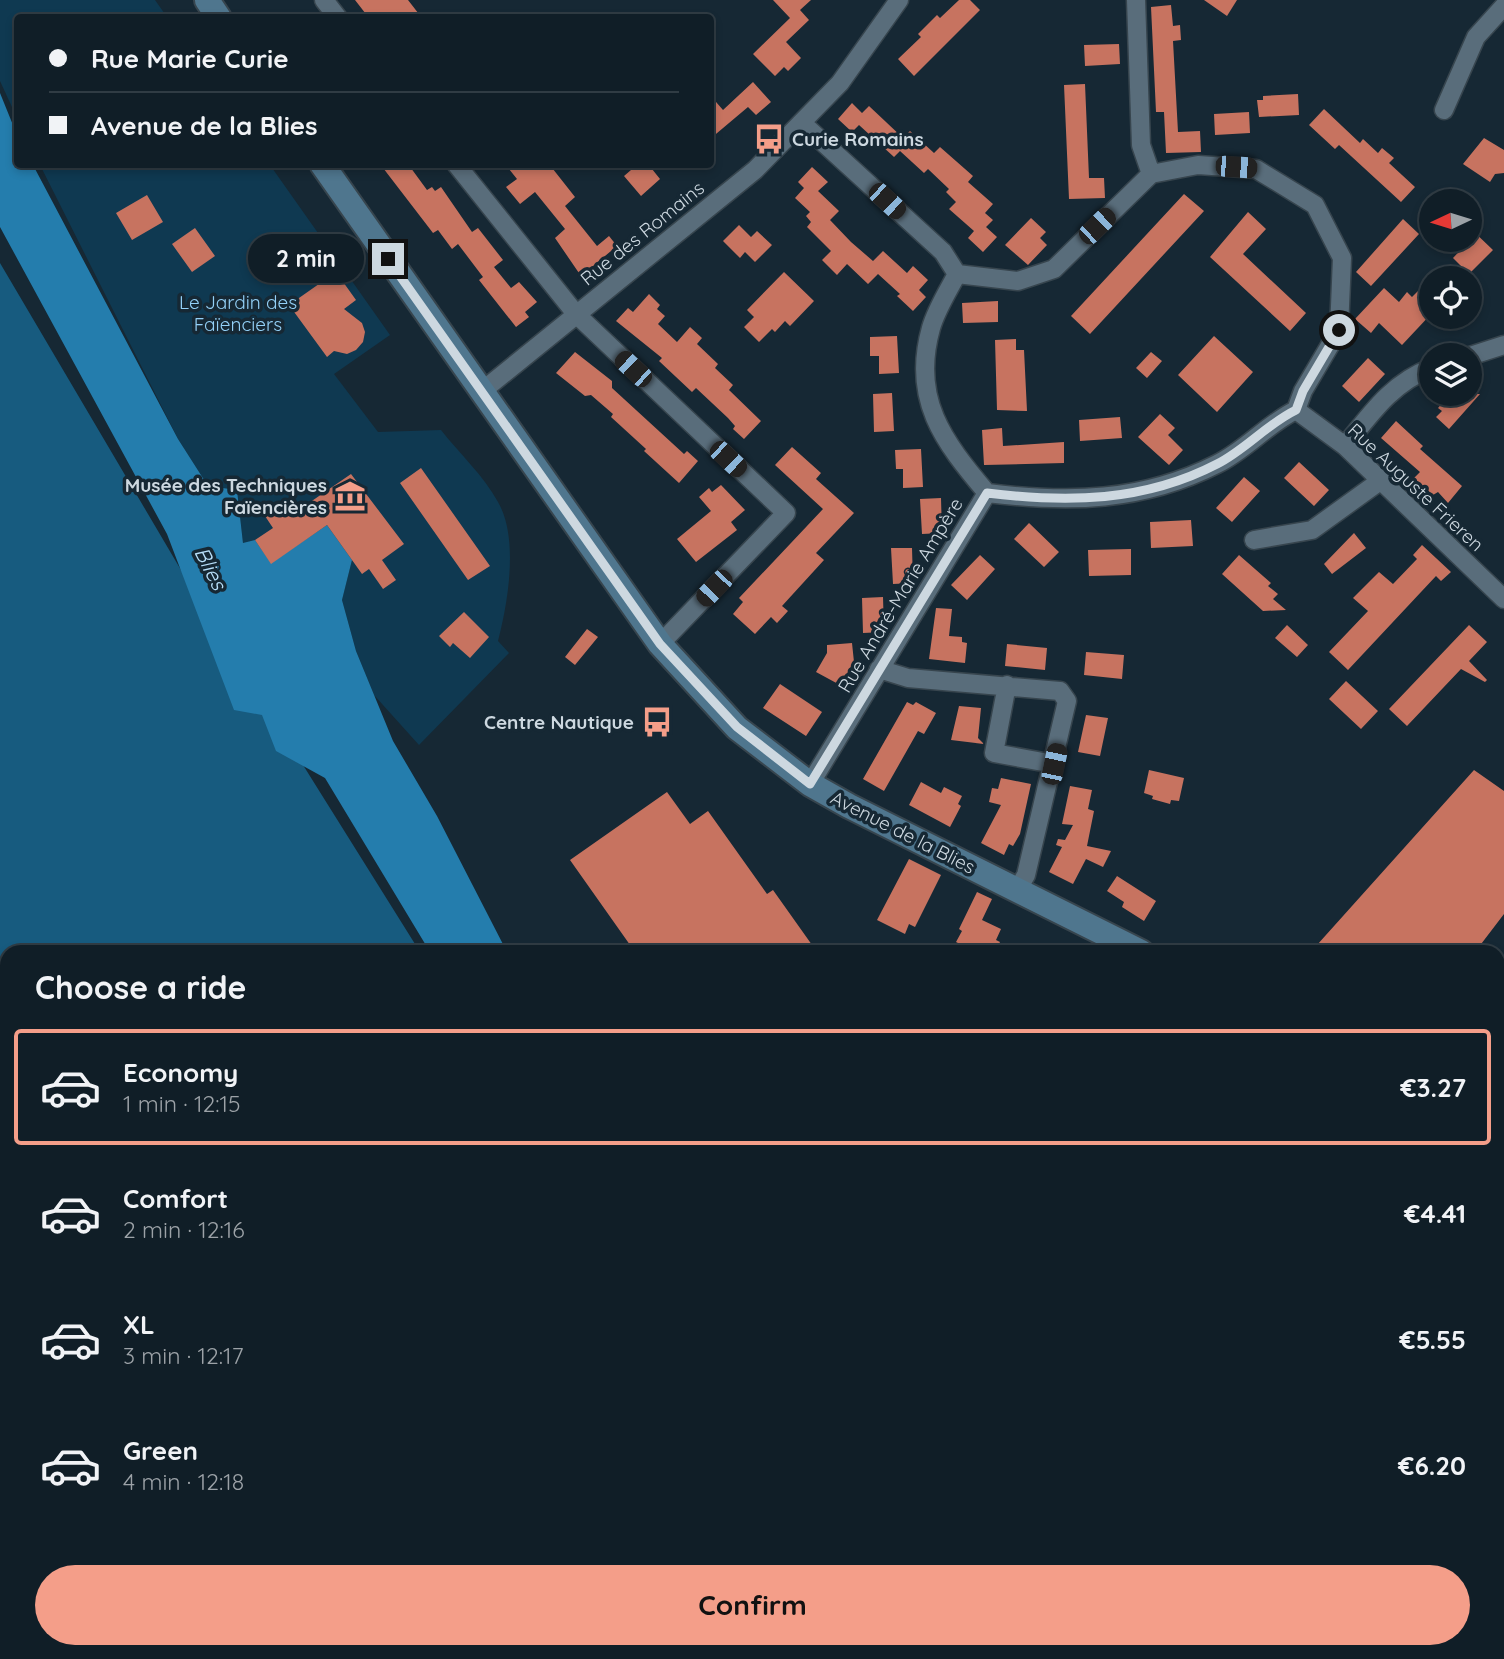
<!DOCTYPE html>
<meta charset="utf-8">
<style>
:root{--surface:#101e27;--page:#1e2b33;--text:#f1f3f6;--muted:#9ca2a7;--line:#303c44;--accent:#f49e89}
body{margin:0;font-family:Quicksand,sans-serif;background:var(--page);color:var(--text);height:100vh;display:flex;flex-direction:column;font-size:26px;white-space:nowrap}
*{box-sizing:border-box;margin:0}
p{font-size:23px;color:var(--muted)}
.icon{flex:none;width:38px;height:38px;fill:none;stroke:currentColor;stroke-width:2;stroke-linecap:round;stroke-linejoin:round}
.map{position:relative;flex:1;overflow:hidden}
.panel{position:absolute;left:0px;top:945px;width:1505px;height:714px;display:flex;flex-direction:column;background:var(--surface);border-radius:21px 21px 0 0;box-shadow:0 4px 10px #0003,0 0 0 2px var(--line)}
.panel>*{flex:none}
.guide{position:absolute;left:14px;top:14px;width:700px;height:154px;border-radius:7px;box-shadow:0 4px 10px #0003,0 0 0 2px var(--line);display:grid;align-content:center;height:154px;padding:0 35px;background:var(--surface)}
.needle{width:46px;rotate:266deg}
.fabs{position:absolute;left:1419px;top:189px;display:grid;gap:14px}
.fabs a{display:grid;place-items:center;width:63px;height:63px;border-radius:50%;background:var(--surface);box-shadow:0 4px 10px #0003,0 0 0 2px var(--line);font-size:35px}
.end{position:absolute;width:32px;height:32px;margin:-16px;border:9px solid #cdd8e0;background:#111;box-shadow:0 0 0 4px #111}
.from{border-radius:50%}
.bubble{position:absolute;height:49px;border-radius:24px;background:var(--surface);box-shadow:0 4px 10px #0003,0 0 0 2px var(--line);font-size:23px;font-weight:800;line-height:49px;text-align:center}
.car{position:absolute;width:21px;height:42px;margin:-21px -10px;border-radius:9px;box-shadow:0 0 5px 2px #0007;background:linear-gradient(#222 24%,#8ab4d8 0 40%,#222 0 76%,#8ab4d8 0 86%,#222 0)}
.guide b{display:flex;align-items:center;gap:24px;height:66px;font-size:26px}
.guide b+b{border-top:2px solid var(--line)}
.guide i{width:18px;height:18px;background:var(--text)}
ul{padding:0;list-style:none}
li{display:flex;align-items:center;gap:21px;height:116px;margin:0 14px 10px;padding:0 21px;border:4px solid transparent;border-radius:7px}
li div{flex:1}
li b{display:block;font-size:26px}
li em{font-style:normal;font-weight:800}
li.selected{border-color:var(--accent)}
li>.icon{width:63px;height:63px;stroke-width:1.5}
h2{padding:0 35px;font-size:32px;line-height:84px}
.primary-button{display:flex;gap:14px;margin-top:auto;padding:14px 35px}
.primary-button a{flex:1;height:80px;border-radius:42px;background:var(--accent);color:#111;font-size:28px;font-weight:800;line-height:80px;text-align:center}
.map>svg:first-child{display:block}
</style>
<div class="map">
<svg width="1504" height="1659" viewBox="0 0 1504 1659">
<rect width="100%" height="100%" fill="#162834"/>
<path fill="#0f3951" d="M0,0H155L167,17L18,18L17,118L0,81Z
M40,165H270L390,335L334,374L378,432L441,430C459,453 484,476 498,502C519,538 508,603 498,641L509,653L419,745L374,695L356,651L342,600L352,560L271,564L243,543L237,491L208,486L178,439Z
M1498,1320L1504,1323V1416L1498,1426Z"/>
<path fill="#175b7f" d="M0,263L181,570L420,952H7V1510L0,1521Z
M82,1652H869L864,1659H78Z"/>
<path fill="#247dad" d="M0,93L17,135L18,164L33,165L178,439L208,486L237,490L243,543L255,540L271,563L327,525L352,560L342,600L356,651L393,741L437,816L507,952H430L325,778L276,751L262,715L234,710L167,534L0,227Z
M1122,1652H1494L1502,1659H1144Z"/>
<path fill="#c77360" d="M355,0H408L422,18H369Z
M773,0H811L800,10L809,20L786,42L801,58L788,71L784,67L775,76L753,54L790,18Z
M959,0H970L980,10L914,76L898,59L921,37L918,34L937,15L940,18Z
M1204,0H1237L1227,16Z
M1171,5L1173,26L1180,25L1181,40L1173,41L1178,132L1200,131L1201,152L1166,153L1164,112H1156L1151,7Z
M1119,44L1120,64L1085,66L1084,45Z
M753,82L771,102L756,115L748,107L710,139V95L723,110Z
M1085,84L1089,178H1104L1105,198L1069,199L1064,85Z
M1298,94L1299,115L1259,117L1257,100H1263V96Z
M852,103L862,113L869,106L903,138L910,131L934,153L940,147L973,176L968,182L993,204L985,213L993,220L986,227L997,237L983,252L968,238L974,231L949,209L956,202L946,192L949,189L928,169L924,173L900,151L894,157L859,125L852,132L838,119Z
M1324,109L1360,143L1363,139L1378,153L1382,148L1394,158L1389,163L1415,187L1401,202L1339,145L1335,149L1309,125Z
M1249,112L1250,133L1215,135L1214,114Z
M1484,138L1504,150V173L1495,174L1490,182L1463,164Z
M380,164H408L427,190L432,187L435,191L441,187L472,232L478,228L503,260L494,267L511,288L519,282L537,302L525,312L529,317L516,327L479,280L483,277L458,244L452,249L438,230L433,233Z
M505,164H549L575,197L565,206L597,246L609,236L617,246L581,276L555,238L565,229L535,192L520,204L506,187L517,179Z
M638,164H648L660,179L641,196L624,176Z
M812,167L828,182L818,191L839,211L830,220L851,242L873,261L883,251L907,273L913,266L928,280L919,290L926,297L913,311L897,296L900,294L878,274L868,284L847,264L837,275L822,260L831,251L807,227L811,222L806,216L810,212L795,198L804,188L798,182Z
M1184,194L1204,211L1090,334L1071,316Z
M147,195L163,222L132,240L116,213Z
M1248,212L1266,229L1243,254L1306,313L1290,331L1210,257Z
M1031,218L1046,232L1040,238L1047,245L1028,265L1005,245Z
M1403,219L1419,234L1371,286L1356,272Z
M739,225L751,237L757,231L772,245L755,262L745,252L740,258L723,241Z
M195,228L215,256L192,272L172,244Z
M1470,228L1493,250L1469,274L1453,258L1470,240Z
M336,272L356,300L344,309L362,323L365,332L363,342L356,350L347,354L334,351L327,357L289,305Z
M784,272L814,301L790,326L785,321L775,332L772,329L759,342L744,327L754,317L747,310Z
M1432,277V313L1402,345L1379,323L1371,333L1355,319L1384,288L1399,302L1407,292L1412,297Z
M649,294L660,305L657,309L665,316L658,324L677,342L690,327L702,338L697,344L718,364L715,368L733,385L729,390L761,421L744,439L733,429L735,426L728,418L696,388L692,392L659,361L662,358L616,321L628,308L633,312Z
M998,301V322L963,323L962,303Z
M897,336L899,373L879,374V356H870V337Z
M1214,336L1253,372L1217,412L1178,375Z
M1016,339V350H1024L1027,411L997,410L995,340Z
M575,352L612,381V388L684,454L687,451L698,461L679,483L644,451L646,449L611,417L613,414L591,395L585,396L556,373Z
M1151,352L1162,361L1147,378L1136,368Z
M1368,358L1385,374L1359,402L1342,386Z
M892,393L894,431L874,432L873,394Z
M1450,394H1480L1449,429L1436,417L1442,411L1438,408Z
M1160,414L1175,428L1168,435L1183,450L1169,465L1138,437Z
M1120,417L1122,438L1080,441L1079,420Z
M1396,421L1423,446L1420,449L1462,486L1448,503L1438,492L1433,495L1414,478L1420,472L1381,438Z
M1002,428L1003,446L1064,442V463L984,465L982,430Z
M792,447L821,473L816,479L854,513L816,553L824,560L782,606L788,611L777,623L771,617L755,634L733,614L743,602L739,598L823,509L775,465Z
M921,449L923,487L903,488V469H896L895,450Z
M1299,462L1329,490L1314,506L1284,478Z
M421,468L490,566L468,580L400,483Z
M351,474L404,544L382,560L396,580L383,589L369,569L362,574L327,525L271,564L255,540L273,528L265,516L282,504L290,516Z
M1244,477L1260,491L1232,522L1216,508Z
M721,485L745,510L731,522L737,530L696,562L677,539L711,511L699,497L709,488L712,492Z
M941,498L942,533L922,534L920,499Z
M1191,520L1193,546L1151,548L1150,522Z
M1029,523L1059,552L1044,567L1014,539Z
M1354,533L1366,548L1332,574L1324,564Z
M1422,545L1451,572L1441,581L1436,576L1348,670L1329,652L1368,611L1353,598L1379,572L1393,584L1417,559L1413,555Z
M891,548H912L913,583L893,584Z
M1131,549V575L1089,576L1088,550Z
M980,555L995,569L967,600L951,585Z
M1239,555L1271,583L1268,586L1278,594L1273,599L1286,610L1263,611L1222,574Z
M883,597L884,632L863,633L862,598Z
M936,608L952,609L949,636L962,637V642L967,643L965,663L929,659Z
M464,612L489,637L470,658L453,643L450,647L439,636Z
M1287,625L1308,645L1297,657L1275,638Z
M1469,625L1487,642L1469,661L1487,680L1485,682L1461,669L1407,726L1389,709Z
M587,629L598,637L575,665L565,657Z
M852,643L854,662L840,685L816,672L827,653V645Z
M1007,644L1047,648L1045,670L1005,666Z
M1086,652L1124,655L1122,679L1084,675Z
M1346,681L1378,711L1361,729L1329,699Z
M780,684L822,712L806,736L763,708Z
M907,702L913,705L916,702L936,713L924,734L918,731L884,791L863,779Z
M959,706L981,708L978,738L984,744L951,740Z
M1086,715L1108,718L1100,756L1078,752Z
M1149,770L1184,778L1179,801L1171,800L1170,804L1152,799L1153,796L1144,793Z
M1474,770L1504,791V914L1475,952H1328L1317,945Z
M1001,778L1031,784L1020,834L1013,846L1009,844L1004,855L981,843L1001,805L989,802L992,788L998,789Z
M921,782L941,793L944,787L962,796L958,804L961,806L950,827L909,805Z
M1070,786L1092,790L1088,809L1094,811L1087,846L1111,851L1103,867L1086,859L1073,884L1049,872L1062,847L1056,845L1058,839L1065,840L1073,825L1062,824Z
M667,792L690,824L708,811L767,894L773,890L817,952H635L570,860Z
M909,859L941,875L915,927L909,924L905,934L877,920Z
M1117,876L1156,901L1144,921L1122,907L1124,902L1107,891Z
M977,892L992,899L982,920L1001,929L996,940L1000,942L995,952H976L956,942L962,931L959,929Z"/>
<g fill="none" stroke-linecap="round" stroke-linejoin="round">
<g stroke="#37454e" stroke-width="21">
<path id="street" d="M324,0L338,18
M1136,0L1141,145L1151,174
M1444,110L1476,37L1504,6
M803,124L943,252L957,274L1018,281L1054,269L1151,174L1198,165L1256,169L1315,205L1342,258L1339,330L1303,391L1296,410C1267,424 1246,450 1217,464C1142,502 1068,503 987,493
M456,164L576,314L786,513L660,644
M1470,356L1504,345
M481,392L755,170L840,83L899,0
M1296,410L1345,446L1504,599
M1345,446C1369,416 1393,381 1432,368
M1254,540L1312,530L1380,481
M879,669L908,678L1060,691L1067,701L1026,875L1018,889
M1007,685L994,753L1054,764
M810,784L987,493C943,441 911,399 931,328C936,310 948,291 957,274"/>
</g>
<g stroke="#37454e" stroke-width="28">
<path id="secondary" d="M207,0L219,18
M322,164L660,644L737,728L810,784L849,806L1141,952
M1498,1144L1504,1147"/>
</g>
<use href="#street" stroke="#596d7b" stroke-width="18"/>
<use href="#secondary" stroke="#4f768e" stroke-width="24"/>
</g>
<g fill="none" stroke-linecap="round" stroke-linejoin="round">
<path stroke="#cdd8e0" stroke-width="9" d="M388,259L660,644L737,727L810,784L987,493C1067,503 1144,502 1217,464C1245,450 1267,424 1296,410L1303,391L1339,330"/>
</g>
<defs>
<g id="bus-bare" transform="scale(2.415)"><path d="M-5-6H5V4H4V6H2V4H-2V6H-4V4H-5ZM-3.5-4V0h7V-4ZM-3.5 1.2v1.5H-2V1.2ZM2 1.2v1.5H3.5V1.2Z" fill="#f49e89" stroke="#162834" stroke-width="2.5" paint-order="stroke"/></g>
<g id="museum-bare" transform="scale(2.415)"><path d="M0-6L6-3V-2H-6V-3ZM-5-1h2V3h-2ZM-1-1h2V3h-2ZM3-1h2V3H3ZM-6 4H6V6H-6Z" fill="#f49e89" stroke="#162834" stroke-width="2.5" paint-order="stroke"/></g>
</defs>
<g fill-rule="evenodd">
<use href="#bus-bare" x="769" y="139"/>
<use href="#museum-bare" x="350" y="496"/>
<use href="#bus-bare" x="657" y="722"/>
</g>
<g text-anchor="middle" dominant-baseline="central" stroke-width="7" stroke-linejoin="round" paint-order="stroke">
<g font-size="19" font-weight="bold" fill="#cdd8e0" stroke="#162834" text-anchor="end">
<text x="792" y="139" text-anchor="start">Curie Romains</text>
<text x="327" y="485">Musée des Techniques<tspan x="327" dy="22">Faïencières</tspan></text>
<text x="634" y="722">Centre Nautique</text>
</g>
<g font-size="19" fill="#cdd8e0" stroke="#162834">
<text transform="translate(642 233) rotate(-39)">Rue des Romains</text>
<text transform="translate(1416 487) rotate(43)">Rue Auguste Frieren</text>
<text transform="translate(900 595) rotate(-59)">Rue André-Marie Ampère</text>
<text transform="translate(903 832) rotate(27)">Avenue de la Blies</text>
</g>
<g font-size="19" fill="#93d0f7" stroke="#162834">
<text x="238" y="302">Le Jardin des<tspan x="238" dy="22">Faïenciers</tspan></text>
</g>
<g font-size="21" font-style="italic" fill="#b9e1fc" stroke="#162834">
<text transform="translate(211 568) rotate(63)">Blies</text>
</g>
</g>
</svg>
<div class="fabs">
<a><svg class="needle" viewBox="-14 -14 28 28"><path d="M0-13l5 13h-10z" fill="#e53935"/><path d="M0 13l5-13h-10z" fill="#9ca2a7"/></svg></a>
<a><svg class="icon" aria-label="locate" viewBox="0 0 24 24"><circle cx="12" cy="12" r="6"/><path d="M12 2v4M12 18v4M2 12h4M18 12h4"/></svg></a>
<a><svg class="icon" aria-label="layers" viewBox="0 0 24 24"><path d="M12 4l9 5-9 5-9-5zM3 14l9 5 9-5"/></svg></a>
</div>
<i class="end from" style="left:1339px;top:330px"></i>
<i class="end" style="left:388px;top:259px"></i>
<div class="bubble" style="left:248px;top:234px;width:116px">2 min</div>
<i class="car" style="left:1236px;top:167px;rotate:94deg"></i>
<i class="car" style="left:887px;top:201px;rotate:133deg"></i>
<i class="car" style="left:1097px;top:226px;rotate:46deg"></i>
<i class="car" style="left:633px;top:369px;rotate:313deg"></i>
<i class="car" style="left:728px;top:459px;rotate:133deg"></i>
<i class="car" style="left:714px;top:588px;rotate:224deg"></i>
<i class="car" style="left:1054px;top:764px;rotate:12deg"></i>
<div class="guide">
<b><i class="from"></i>Rue Marie Curie</b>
<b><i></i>Avenue de la Blies</b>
</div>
<section class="panel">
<h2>Choose a ride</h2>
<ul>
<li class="selected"><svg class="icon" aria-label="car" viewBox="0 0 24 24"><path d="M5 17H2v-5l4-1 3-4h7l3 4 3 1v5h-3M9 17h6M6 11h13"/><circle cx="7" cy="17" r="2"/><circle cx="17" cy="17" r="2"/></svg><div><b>Economy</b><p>1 min · 12:15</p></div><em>€3.27</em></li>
<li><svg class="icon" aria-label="car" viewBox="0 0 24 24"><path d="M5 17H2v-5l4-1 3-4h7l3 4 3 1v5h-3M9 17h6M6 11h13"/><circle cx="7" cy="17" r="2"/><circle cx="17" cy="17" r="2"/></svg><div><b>Comfort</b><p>2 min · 12:16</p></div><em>€4.41</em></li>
<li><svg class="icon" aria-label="car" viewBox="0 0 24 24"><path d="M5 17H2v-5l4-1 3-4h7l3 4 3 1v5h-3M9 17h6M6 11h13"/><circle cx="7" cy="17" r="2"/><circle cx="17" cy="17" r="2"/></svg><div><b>XL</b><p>3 min · 12:17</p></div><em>€5.55</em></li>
<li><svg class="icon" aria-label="car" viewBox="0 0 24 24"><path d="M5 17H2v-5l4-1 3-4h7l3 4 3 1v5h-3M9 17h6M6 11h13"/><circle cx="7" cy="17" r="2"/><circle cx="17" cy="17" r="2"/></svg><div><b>Green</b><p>4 min · 12:18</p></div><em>€6.20</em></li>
</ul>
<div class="primary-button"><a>Confirm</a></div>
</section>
</div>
